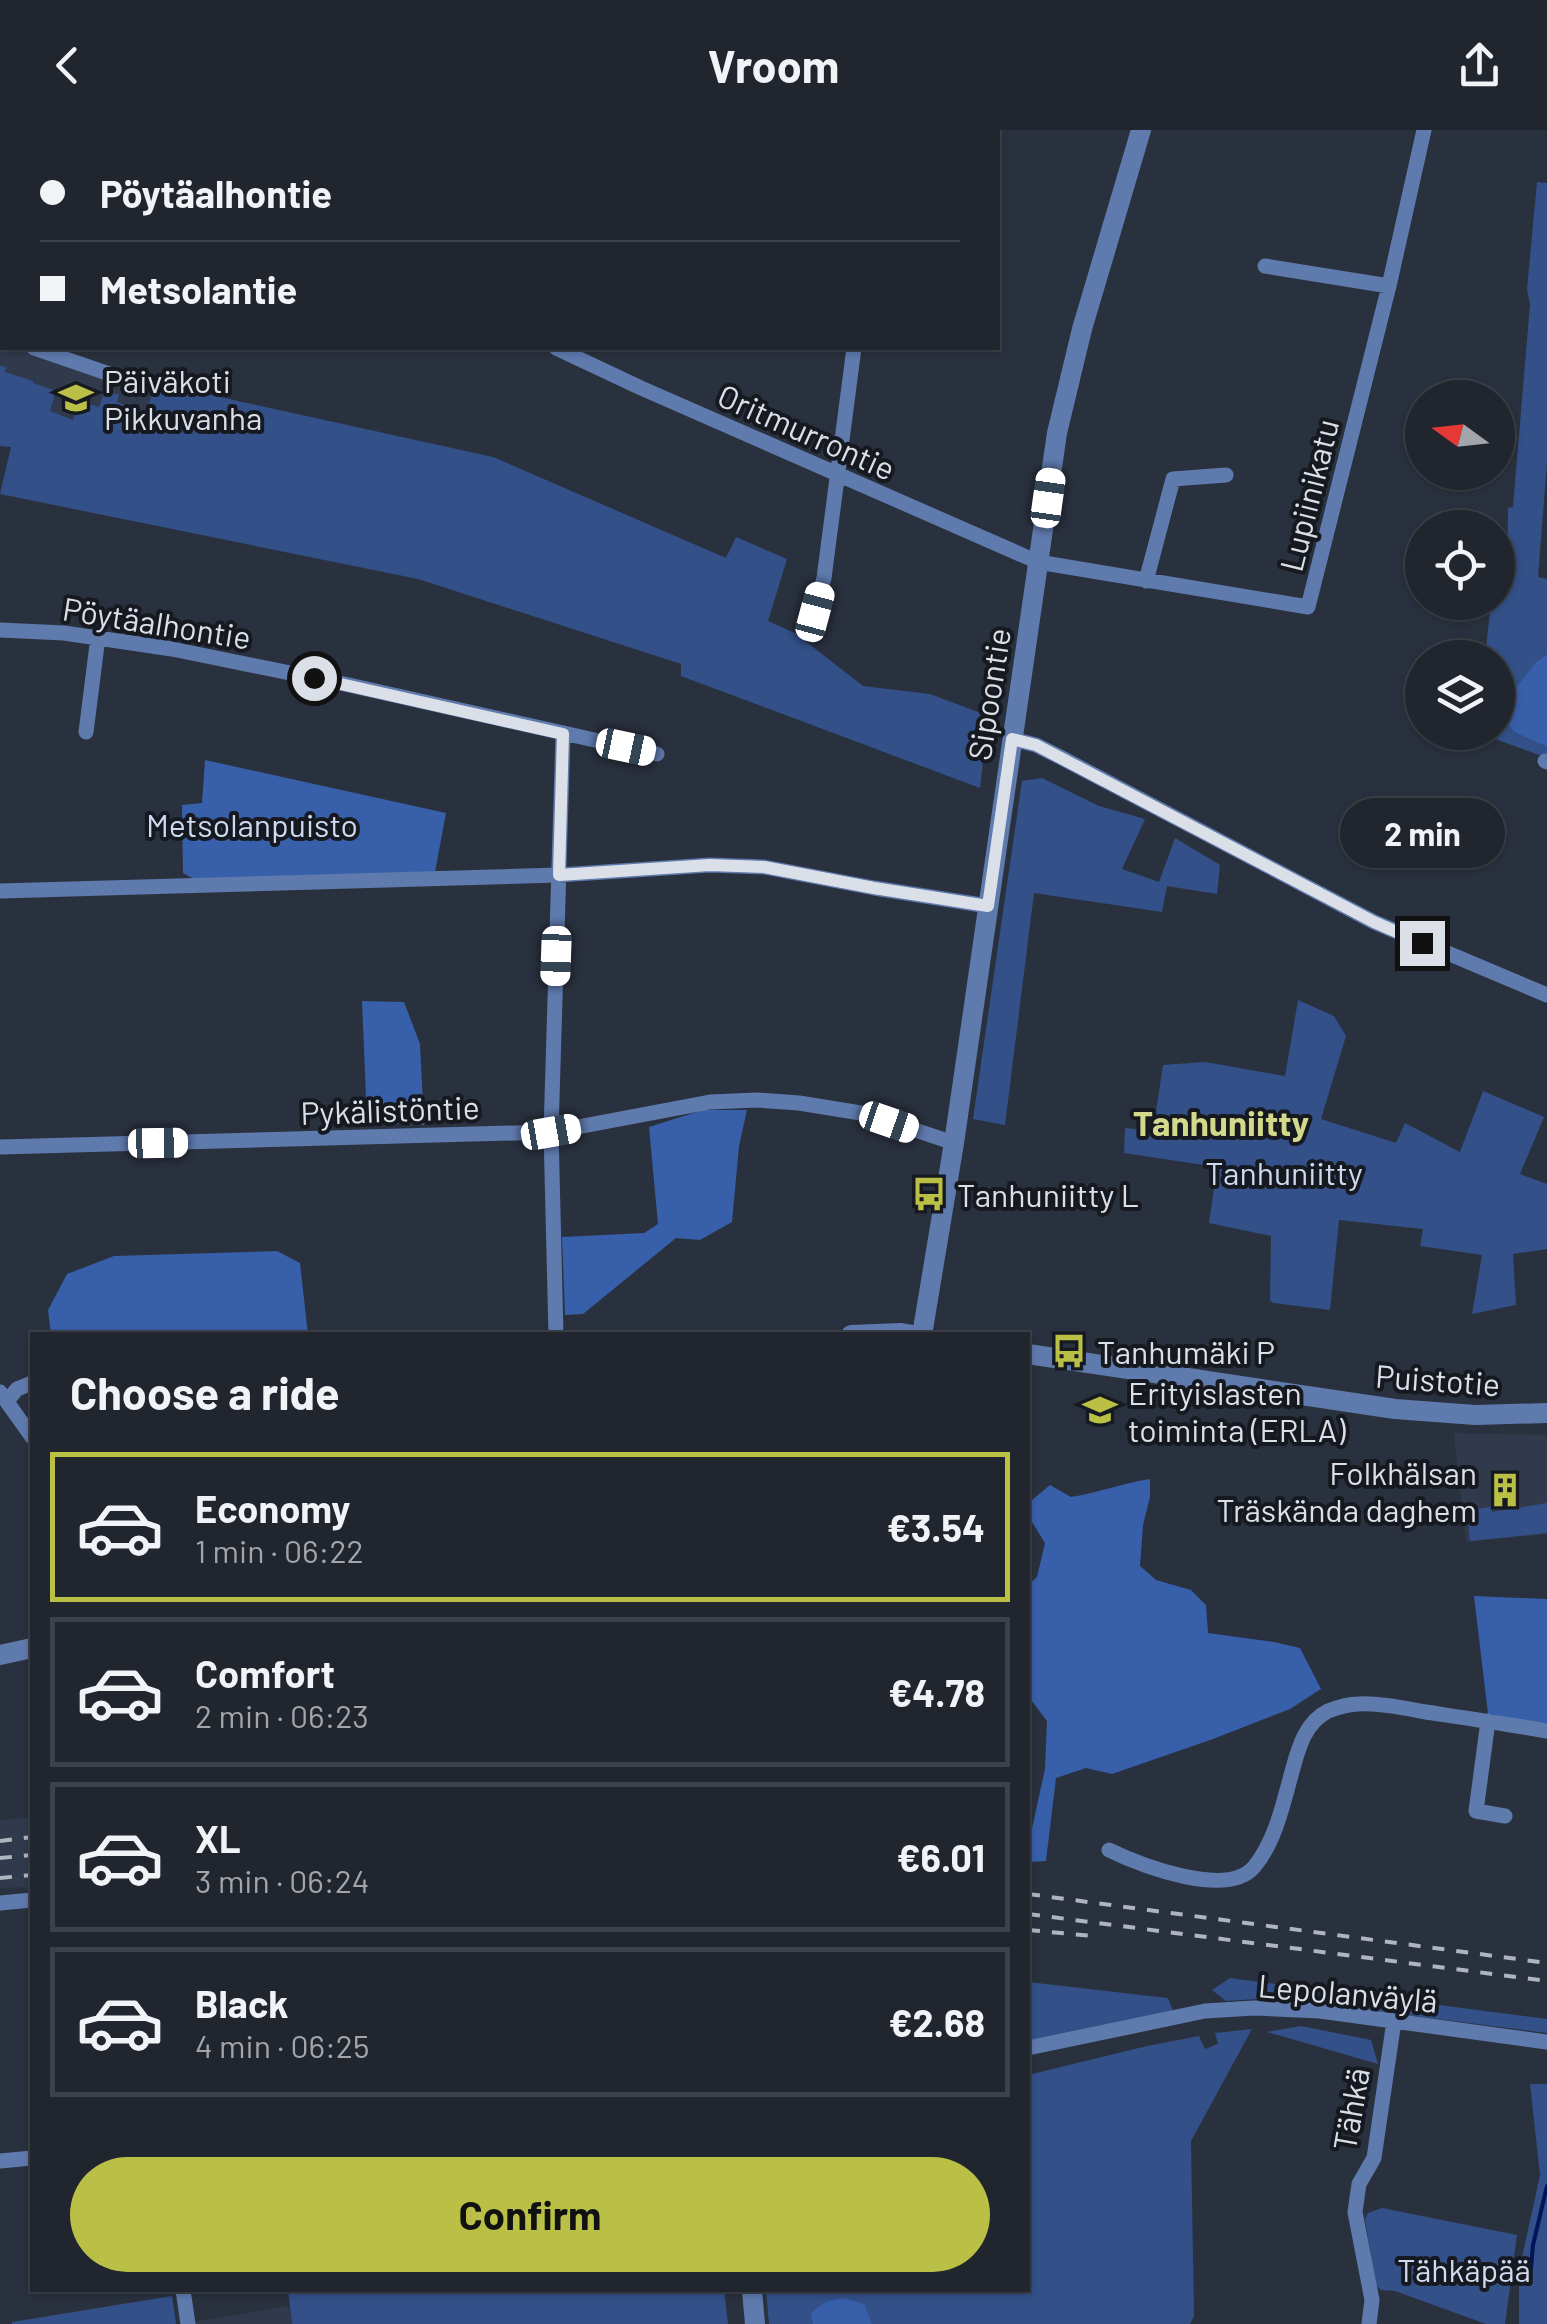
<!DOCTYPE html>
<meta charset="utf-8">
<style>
:root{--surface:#20252e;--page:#282d36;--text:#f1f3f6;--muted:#a2a5aa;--line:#3d424a;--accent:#bac045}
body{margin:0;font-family:Barlow,sans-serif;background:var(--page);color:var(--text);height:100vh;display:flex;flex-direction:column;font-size:38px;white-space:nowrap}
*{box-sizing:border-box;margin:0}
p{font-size:32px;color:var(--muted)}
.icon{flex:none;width:55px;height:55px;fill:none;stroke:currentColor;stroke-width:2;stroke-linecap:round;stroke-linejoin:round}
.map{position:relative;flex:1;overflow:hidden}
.details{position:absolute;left:30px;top:1202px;width:1000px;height:960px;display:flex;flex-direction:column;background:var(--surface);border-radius:0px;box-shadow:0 2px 8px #0004,0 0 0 2px var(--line)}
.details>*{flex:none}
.banner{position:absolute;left:0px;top:0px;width:1000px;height:220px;box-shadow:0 2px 8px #0004,0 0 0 2px var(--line);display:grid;align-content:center;height:220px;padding:0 40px;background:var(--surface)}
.needle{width:65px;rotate:285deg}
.fabs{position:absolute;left:1405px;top:250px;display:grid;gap:20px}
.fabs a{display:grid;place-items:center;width:110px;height:110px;border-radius:50%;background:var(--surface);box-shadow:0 2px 8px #0004,0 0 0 2px var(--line);font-size:50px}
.end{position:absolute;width:45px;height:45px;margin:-22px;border:12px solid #dbe0e8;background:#111;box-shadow:0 0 0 5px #111}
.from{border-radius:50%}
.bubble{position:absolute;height:70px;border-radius:35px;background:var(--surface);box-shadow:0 2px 8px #0004,0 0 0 2px var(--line);font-size:32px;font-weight:700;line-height:70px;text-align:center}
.car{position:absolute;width:30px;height:60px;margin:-30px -15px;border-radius:12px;box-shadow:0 0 8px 2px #0007;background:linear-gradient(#fff 24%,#345 0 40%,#fff 0 76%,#345 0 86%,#fff 0)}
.banner b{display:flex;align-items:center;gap:35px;height:95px;font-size:38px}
.banner b+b{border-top:2px solid var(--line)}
.banner i{width:25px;height:25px;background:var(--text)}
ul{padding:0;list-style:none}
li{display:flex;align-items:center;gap:30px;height:150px;margin:0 20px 15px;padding:0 20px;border:5px solid var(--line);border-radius:0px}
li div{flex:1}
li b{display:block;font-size:38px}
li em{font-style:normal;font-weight:700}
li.current{border-color:var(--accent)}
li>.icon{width:90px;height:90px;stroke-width:1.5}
h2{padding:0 40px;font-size:45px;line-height:120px}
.button{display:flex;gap:20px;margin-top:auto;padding:20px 40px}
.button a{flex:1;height:115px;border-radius:60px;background:var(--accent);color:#111;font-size:40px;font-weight:700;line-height:115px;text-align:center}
header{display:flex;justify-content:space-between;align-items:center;height:130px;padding:0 40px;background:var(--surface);font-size:45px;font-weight:700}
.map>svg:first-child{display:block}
</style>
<header><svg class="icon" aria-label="back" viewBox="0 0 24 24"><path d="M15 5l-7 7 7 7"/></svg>Vroom<svg class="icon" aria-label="share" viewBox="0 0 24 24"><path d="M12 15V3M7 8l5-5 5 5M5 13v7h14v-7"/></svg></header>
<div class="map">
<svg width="1547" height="2194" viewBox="0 0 1547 2194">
<rect width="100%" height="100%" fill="#2a313e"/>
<path fill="#303a4c" d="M4,218H26L153,263L133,323L0,274V220Z
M1454,1303L1547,1305V1404L1466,1412Z
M32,1687V1757L0,1758V1690Z
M289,2176L292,2194H193V2192Z"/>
<path fill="#335088" d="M1537,52L1547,53V333L1538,447L1547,449V524L1537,531L1514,602L1547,617V628L1479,603L1498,602V528L1485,527L1491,473L1498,472V455H1507L1508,378L1513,377L1530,174L1527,159Z
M0,236L6,237L5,242L33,251V253L56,261L50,281L73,290L80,271L99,277L105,260L119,265L117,272L146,282L156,253L493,327L726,428L736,407L787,429L768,491L795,503L863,556L930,564L978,582L987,595L980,658L681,546V534L418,449L0,364L11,317L0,316Z
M1042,648L1099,676L1145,689L1122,739L1159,752L1175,708L1220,735L1217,764L1167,756L1162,782L1034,763L1005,995L973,989L1022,651Z
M1298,870L1334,886L1346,906L1321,989L1396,1013L1405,993L1460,1022L1483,961L1544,987L1520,1044L1547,1054V1119L1513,1124L1516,1175L1472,1184L1482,1125L1420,1116L1423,1099L1339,1090L1330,1180L1274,1173L1270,1171L1271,1106L1209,1093L1217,1037L1124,1023L1125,998L1153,1001L1163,935L1205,932L1285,946Z
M1547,1373V1403L1470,1411L1467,1380L1491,1377L1492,1382Z
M1230,1848L1547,1889V1903L1272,1868L1226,1871L1212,1860Z
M1028,1852L1168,1868L1173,1881L1028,1913Z
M1301,1896L1371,1910L1378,1934L1267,1902Z
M1252,1899L1191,2011L1194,2186L1190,2194H769L766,2160H1028V1945L1147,1916L1199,1906L1205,1919L1218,1914L1215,1903Z
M1530,1954H1547V2194H1519V2141L1540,2045Z
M1382,2078L1517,2105L1505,2194H1486L1395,2161L1381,2160L1376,2155L1365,2089L1368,2083Z
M288,2160H724L728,2194H292Z
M172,2166L176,2194H12V2192Z"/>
<path fill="#385fa9" d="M1547,524V617L1514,602L1499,579L1537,531Z
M205,630L446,683L435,742L196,750L183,743L182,675L202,673Z
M362,871L404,872L420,914L424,995L367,992Z
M703,980H747L739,1016L732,1092L700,1110L676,1108L583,1184L565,1185L562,1107L644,1103L658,1094L649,997Z
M277,1121L300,1133L308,1205H51L48,1180L67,1144L114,1126Z
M1150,1349V1367L1143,1395L1140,1436L1156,1450L1191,1460L1206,1475L1208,1503L1274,1512L1300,1518L1321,1559L1290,1579L1213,1609L1112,1644L1086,1638L1056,1648L1046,1731L1028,1732V1703H1031L1045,1639L1047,1591L1028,1566V1455L1037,1447L1045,1413L1032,1392L1031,1371L1050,1355L1071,1367C1098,1363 1123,1353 1150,1349Z
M1474,1466L1547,1469V1595L1488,1584Z
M843,2168L864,2174L872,2194H813L811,2183L825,2172Z"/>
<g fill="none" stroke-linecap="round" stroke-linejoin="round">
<path stroke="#00155a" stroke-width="4" d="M1530,2150L1533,2115L1547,2056"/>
<path stroke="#5f7aad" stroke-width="15" d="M119,2L120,0
M506,2L507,0
M971,2L973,0
M0,38H2
M1265,136L1389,156
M0,209L2,208
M34,218L124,249
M556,218L641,258L1038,432L1308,477L1389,156L1424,0
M1146,451L1173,349L1226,345
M815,482L824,448L854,218
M0,500L64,503L172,519L349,555L657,624
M86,602L98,507
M1012,609L1036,615L1060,627L1374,792L1547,865
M1545,631L1547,632
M0,761L559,745L710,735L764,737L874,758L988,776
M0,1017L551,1002L710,972L757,970L799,973L867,984L954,1013
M556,1205L551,1002L563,604
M0,1262L32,1307
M7,1271L17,1259L32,1253
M1488,1591L1476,1681L1505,1686
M1109,1720C1140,1735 1227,1769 1254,1737C1276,1711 1284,1670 1293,1638C1299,1616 1306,1592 1328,1581C1336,1578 1349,1574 1358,1574C1380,1573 1404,1578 1426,1582C1466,1588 1507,1594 1547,1601
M0,1773L32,1770
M1028,1918L1205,1881L1254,1878L1320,1881L1547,1912
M0,2031L32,2028
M183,2160L188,2194
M1369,2194L1372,2170L1355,2082L1359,2054L1374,2028L1394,1891"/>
<path stroke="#5f7aad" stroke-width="20" d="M851,1205L901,1203L913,1205
M922,1205L954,1013L1057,303L1082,199L1141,0
M1028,1224L1395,1279L1475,1285L1547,1283
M0,1525L32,1518
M752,2160L755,2194"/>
<path stroke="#afb5be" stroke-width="4" stroke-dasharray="12 12" stroke-linecap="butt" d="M0,1711L32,1707
M0,1728L32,1725
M0,1748L32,1745
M1028,1764L1547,1833
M1028,1784L1547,1851
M1028,1800L1093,1806"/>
</g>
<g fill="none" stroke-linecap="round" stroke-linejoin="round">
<path stroke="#dbe0e8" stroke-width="12" d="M314,548L563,604L559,745L710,735L764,737L874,758L988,776L1012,609L1036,615L1374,792L1422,813"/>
</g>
<defs>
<g id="school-bare" transform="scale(2.7)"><path d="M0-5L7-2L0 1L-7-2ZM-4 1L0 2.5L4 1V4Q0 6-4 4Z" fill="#bac045" stroke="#16191f" stroke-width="2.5" paint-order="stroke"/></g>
<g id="bus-bare" transform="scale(2.7)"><path d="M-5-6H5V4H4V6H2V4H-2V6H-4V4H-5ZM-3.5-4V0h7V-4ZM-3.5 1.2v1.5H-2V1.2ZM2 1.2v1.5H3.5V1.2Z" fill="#bac045" stroke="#16191f" stroke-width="2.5" paint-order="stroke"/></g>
<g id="building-bare" transform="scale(2.7)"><path d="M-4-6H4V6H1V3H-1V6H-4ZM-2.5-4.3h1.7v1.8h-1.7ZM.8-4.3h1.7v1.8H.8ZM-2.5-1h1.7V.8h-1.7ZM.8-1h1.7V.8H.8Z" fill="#bac045" stroke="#16191f" stroke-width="2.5" paint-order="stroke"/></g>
</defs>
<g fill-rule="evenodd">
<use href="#school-bare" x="76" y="268"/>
<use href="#bus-bare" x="929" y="1064"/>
<use href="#bus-bare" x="1069" y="1221"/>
<use href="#school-bare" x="1100" y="1280"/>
<use href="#building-bare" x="1505" y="1360"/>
</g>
<g text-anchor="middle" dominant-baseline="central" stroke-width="8" stroke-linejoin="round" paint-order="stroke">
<g font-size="32" fill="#dbe0e8" stroke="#16191f" text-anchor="start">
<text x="104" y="250">Päiväkoti<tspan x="104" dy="37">Pikkuvanha</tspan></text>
<text x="957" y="1064">Tanhuniitty L</text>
<text x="1097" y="1221">Tanhumäki P</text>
<text x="1128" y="1262">Erityislasten<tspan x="1128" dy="37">toiminta (ERLA)</tspan></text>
<text x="1477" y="1342" text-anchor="end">Folkhälsan<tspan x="1477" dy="37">Träskända daghem</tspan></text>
</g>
<g font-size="32" fill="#dbe0e8" stroke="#16191f">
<text transform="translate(807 301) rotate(24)">Oritmurrontie</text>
<text transform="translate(1308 365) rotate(-76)">Lupiinikatu</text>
<text transform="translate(157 492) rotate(9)">Pöytäalhontie</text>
<text transform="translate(988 564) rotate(-81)">Sipoontie</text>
<text transform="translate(390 979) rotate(-2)">Pykälistöntie</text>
<text transform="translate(1438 1249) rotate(4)">Puistotie</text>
<text transform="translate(1348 1862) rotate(5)">Lepolanväylä</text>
<text transform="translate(1350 1979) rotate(-80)">Tähkä</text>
</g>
<g font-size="32" fill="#cedaef" stroke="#16191f">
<text x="252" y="694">Metsolanpuisto</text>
<text x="1284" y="1042">Tanhuniitty</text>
<text x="1464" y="2139">Tähkäpää</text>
</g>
<g font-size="35" font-weight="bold" fill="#d3d98b" stroke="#16191f">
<text x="1221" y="992">Tanhuniitty</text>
</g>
</g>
</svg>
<div class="fabs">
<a><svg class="needle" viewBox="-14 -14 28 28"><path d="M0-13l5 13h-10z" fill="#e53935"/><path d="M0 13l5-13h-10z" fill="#a2a5aa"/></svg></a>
<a><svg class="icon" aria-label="locate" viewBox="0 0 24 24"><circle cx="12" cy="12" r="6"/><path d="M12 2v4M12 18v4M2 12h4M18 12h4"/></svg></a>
<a><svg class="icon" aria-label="layers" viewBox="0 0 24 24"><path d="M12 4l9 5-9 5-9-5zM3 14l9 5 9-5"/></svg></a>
</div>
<i class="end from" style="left:314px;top:548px"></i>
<i class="end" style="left:1422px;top:813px"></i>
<div class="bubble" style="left:1340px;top:668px;width:165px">2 min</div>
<i class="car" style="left:1048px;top:368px;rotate:8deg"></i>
<i class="car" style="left:815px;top:482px;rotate:15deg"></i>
<i class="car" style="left:626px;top:617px;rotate:102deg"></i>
<i class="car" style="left:556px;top:826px;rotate:182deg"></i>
<i class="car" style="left:889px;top:992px;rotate:109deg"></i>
<i class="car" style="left:551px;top:1002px;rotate:80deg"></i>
<i class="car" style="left:158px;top:1013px;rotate:89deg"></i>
<div class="banner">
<b><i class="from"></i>Pöytäalhontie</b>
<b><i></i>Metsolantie</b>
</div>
<section class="details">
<h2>Choose a ride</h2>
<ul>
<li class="current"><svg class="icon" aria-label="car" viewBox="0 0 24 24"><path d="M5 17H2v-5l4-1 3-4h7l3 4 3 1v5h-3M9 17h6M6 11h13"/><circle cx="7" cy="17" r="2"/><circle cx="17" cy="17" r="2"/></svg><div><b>Economy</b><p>1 min · 06:22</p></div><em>€3.54</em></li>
<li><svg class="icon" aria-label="car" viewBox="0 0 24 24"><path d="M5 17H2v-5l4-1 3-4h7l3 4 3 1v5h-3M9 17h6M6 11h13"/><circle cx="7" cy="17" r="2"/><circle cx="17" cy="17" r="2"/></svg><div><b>Comfort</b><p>2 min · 06:23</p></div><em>€4.78</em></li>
<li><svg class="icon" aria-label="car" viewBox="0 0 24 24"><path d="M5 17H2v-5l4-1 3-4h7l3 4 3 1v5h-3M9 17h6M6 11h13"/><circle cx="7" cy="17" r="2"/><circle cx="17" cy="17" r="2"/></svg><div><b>XL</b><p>3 min · 06:24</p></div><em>€6.01</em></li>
<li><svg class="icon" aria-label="car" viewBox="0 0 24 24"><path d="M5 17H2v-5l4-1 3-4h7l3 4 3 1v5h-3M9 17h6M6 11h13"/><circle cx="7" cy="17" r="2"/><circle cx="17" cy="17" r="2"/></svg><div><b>Black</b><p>4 min · 06:25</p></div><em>€2.68</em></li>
</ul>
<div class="button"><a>Confirm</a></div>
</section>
</div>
